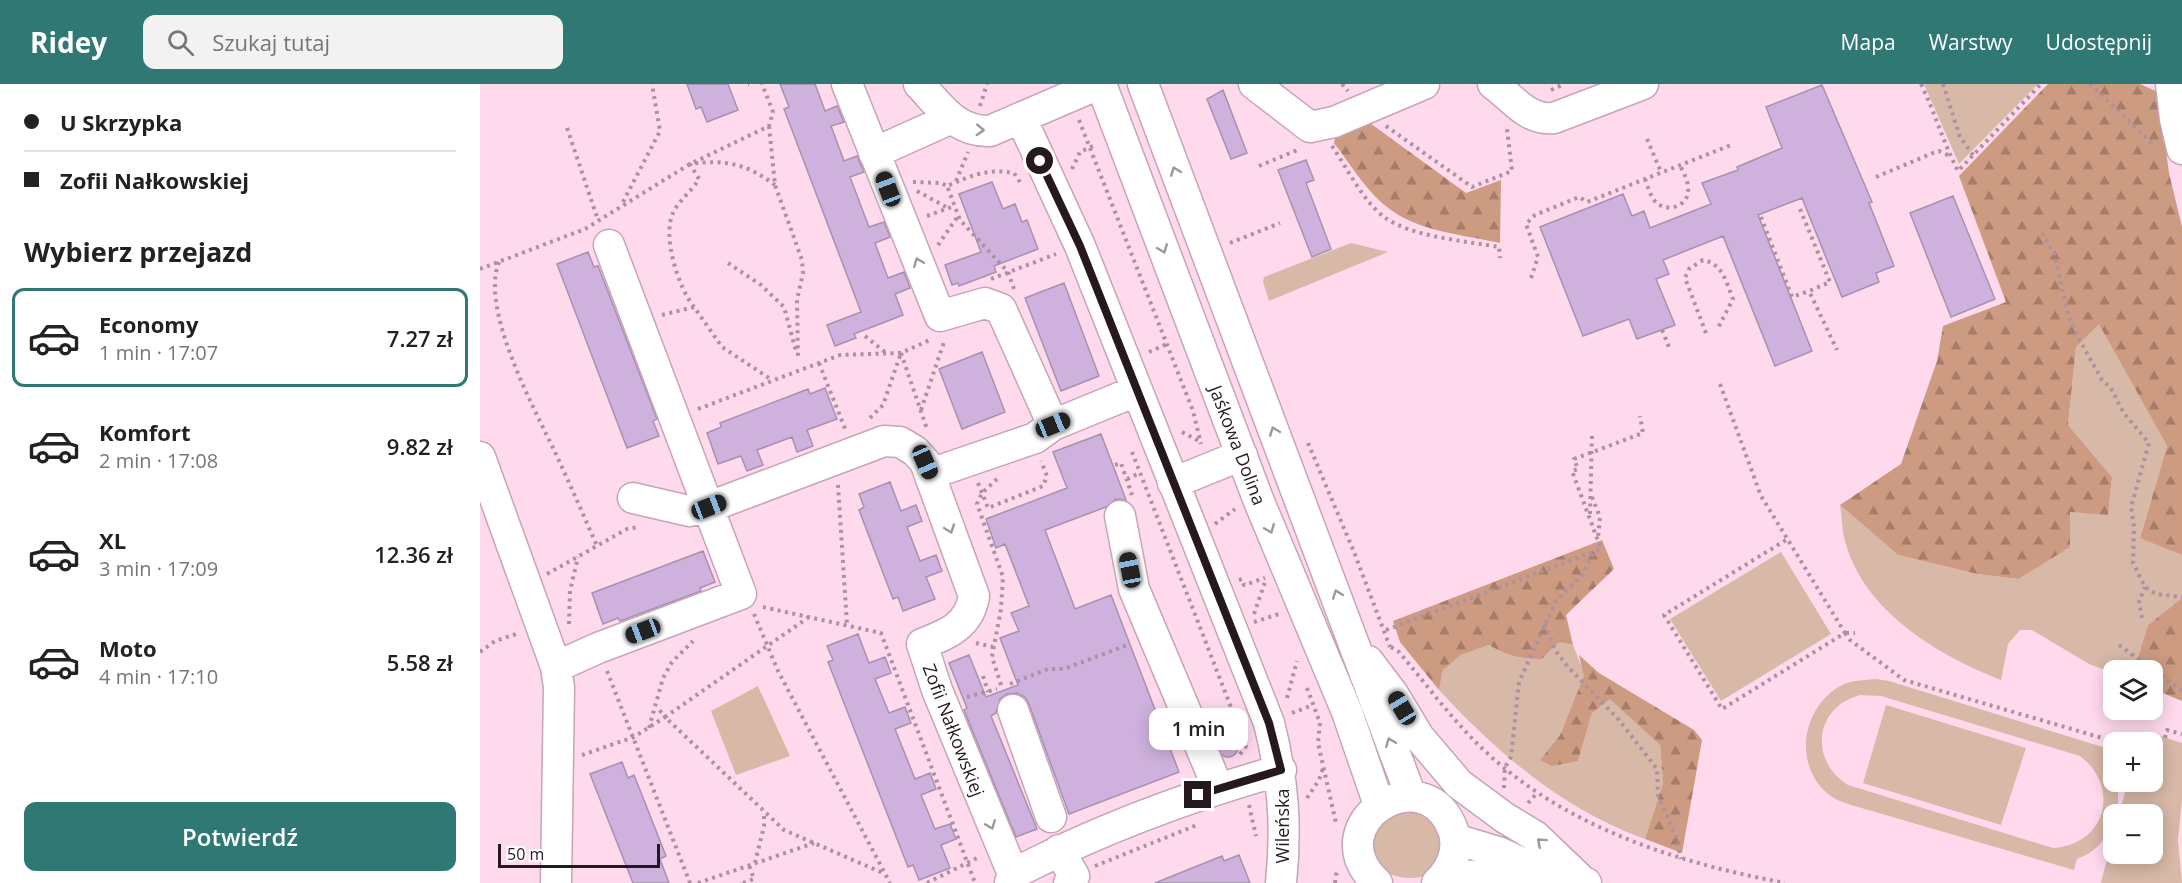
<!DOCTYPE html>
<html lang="pl">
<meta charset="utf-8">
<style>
:root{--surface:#fff;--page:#f2f2f2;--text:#222;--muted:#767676;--line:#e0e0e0;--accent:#2f7873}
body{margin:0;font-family:"Open Sans",sans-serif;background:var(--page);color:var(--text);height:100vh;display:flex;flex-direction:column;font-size:22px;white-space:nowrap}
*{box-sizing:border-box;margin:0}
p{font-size:20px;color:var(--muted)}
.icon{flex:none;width:33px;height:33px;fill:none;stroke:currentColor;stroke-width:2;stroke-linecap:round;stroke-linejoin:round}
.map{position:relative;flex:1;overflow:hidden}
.details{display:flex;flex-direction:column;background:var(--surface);width:480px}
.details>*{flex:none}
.banner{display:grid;align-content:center;height:132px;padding:0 24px;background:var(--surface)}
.buttons{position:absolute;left:1623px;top:576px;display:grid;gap:12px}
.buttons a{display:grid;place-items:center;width:60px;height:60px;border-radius:12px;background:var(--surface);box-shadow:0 3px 15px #0003;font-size:30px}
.scale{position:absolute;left:18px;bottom:15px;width:162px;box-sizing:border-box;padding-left:6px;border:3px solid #25181f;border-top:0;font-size:16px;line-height:21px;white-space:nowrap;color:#25181f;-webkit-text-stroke:4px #fff;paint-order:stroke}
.end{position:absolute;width:27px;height:27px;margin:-14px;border:8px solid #25181f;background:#fff;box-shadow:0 0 0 3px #fff}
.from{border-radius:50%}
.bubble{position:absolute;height:42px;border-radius:12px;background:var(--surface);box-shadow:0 3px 15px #0003;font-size:20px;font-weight:600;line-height:42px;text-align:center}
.car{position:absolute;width:18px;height:36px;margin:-18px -9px;border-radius:8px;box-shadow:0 0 4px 2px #0007;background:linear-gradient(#222 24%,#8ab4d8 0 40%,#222 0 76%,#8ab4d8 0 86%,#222 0)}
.banner b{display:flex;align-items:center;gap:21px;height:57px;font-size:22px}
.banner b+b{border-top:2px solid var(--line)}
.banner i{width:15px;height:15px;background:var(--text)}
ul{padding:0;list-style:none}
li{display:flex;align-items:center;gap:18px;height:99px;margin:0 12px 9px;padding:0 12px;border:3px solid transparent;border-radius:12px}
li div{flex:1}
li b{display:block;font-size:22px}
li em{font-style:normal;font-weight:600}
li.selected{border-color:var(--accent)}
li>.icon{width:54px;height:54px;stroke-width:1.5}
h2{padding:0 24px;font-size:27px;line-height:72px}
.action{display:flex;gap:12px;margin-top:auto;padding:12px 24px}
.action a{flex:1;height:69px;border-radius:12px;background:var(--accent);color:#fff;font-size:24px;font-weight:600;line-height:69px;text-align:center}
header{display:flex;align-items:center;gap:36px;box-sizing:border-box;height:84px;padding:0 30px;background:var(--accent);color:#fff}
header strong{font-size:28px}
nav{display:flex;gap:33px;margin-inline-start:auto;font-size:21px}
.search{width:420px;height:54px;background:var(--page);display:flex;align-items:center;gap:15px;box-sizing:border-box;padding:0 21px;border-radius:12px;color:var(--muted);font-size:22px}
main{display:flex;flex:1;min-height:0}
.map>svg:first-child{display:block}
</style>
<header>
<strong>Ridey</strong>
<div class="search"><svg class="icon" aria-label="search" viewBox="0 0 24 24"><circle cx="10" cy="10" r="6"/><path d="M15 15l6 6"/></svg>Szukaj tutaj</div>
<nav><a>Mapa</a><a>Warstwy</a><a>Udostępnij</a></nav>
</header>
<main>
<section class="details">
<div class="banner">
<b><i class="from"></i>U Skrzypka</b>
<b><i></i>Zofii Nałkowskiej</b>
</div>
<h2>Wybierz przejazd</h2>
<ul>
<li class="selected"><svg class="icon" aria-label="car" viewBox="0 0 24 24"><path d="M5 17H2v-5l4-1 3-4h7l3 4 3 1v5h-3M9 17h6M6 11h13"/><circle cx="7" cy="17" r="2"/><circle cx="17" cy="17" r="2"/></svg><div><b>Economy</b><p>1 min · 17:07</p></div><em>7.27 zł</em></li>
<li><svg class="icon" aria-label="car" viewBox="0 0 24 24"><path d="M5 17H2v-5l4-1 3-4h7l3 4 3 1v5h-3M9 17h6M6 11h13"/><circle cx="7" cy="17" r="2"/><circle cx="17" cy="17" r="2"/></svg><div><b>Komfort</b><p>2 min · 17:08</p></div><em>9.82 zł</em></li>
<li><svg class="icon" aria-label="car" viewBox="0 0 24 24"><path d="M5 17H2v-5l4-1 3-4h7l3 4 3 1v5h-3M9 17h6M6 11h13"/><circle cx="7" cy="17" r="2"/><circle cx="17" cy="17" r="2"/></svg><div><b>XL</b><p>3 min · 17:09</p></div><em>12.36 zł</em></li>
<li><svg class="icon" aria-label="car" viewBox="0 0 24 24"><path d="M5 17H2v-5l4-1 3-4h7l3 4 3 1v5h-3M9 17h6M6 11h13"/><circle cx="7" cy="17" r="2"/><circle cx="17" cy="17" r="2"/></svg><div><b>Moto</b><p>4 min · 17:10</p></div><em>5.58 zł</em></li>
</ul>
<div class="action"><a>Potwierdź</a></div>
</section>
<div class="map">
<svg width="1702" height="799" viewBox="0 0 1702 799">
<defs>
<pattern id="forest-firs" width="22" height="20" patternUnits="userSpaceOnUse" patternTransform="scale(1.5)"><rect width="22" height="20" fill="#cc9b81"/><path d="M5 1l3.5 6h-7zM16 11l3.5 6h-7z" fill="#a57d69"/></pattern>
</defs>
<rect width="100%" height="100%" fill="#ffdaed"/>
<path fill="#d8b8a7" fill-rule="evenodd" d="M1444,0H1558L1479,80Z
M871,159L908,168L789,217L783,198L784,193Z
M1619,239L1687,362L1660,453L1702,471V514L1668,541L1654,586H1634L1633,589L1609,580L1552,546H1540L1528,560L1521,596C1458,571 1384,528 1365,457C1362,446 1362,433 1360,421L1418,471L1497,490L1538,495L1590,428L1628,430L1632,393L1588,341L1596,263Z
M1301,468L1351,550L1241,617L1190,535Z
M1079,558L1093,561L1105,591L1080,651L1060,676L1098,677L1112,629L1130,614L1180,661L1183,699L1165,755C1084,726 1017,669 959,606L963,586L981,571L1009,561C1027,572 1041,575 1062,575Z
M1396,595L1409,597L1629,665L1625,675L1633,689L1634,698H1636C1644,727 1629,764 1597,775L1594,786L1378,723C1369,720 1360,718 1352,713C1311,684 1321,621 1364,600C1374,596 1385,596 1396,595ZM1380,611L1401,612L1600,672C1641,703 1626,761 1573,764L1368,701C1329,677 1334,623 1380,611Z
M278,602L310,672L256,691L231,627Z
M1406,621L1546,664L1521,741L1383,699Z
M1677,651L1702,659V716L1698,756L1702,799H1621L1633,751L1634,770H1672V730H1639L1648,698H1672L1673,666Z
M930,724L956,737L963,766L948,791C925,799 891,791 891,761C891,754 896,745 898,738Z"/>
<path fill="url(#forest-firs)" d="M1568,0H1660L1678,8L1689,89L1702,143V471L1660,454L1687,362L1619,240L1596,263L1588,341L1632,393L1628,431L1590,428V463L1538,495L1497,490L1418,471L1360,421L1421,380L1457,277L1463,242L1526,218L1479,92Z
M883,34L986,109L1021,96L1020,159C985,151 941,148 911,126C888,110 871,81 854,59L855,54Z
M1122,456L1134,485L1086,531L1093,561L1079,558L1062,575C1041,575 1027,572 1009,561L981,571L963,586L959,606L920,558L913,537Z
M1702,514V617L1673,605L1672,586H1654L1668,541Z
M1099,571L1119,589L1214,646L1222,656L1202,769L1165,755L1183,699L1180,661L1130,615L1112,629L1098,677L1072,682L1060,676L1080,651L1104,592Z"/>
<path fill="#cfb1dd" stroke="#a592af" stroke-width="1.5" d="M207,0H248L258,26L227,38L221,23L216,25Z
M300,0H335L345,27L357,22L364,38L351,42L364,77L377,72L384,88L370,93L389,143L404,138L410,153L395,159L408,194L424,188L430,204L415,210L423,231L374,250L376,254L355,262L347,241L381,228L304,25L309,23Z
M1342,1L1392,118L1389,119L1414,182L1396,189L1399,198L1362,213L1322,114L1278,131L1332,267L1295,282L1243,152L1183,176L1189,190L1176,195L1195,241L1157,255L1149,235L1103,252L1060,143L1143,110L1152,132L1164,127L1170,144L1231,120L1222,99L1258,86L1257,83L1302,64L1286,23Z
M743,6L767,69L751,75L727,15Z
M826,76L834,96L826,99L851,165L832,173L798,86Z
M512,98L523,125L535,120L542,138L547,136L558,165L514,182L516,188L479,202L478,199L472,201L465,181L501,168L479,110Z
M1473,112L1515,215L1471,233L1430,129Z
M108,168L114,183L118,182L177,335L173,337L179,352L147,364L77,180Z
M584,199L619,292L581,307L545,214Z
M502,268L525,328L482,345L459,285Z
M345,304L357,335L327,346L333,362L317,368L312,353L277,366L283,381L267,387L261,372L238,380L227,349L241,343L240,339L328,305L330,310Z
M621,350L646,416L636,415L626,423L565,446L595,525L631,511L699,688L589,730L549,620L545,613L537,609L527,610L520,615L516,629L511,632L557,745L536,753L484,626L487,624L469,579L489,571L506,613L538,601L520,554L539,547L531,529L549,522L525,460L516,464L506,435L587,404L573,368Z
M410,398L421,427L436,421L442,437L427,443L440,477L456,471L462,487L446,493L455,515L423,527L418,513L413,515L379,426L384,423L379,410Z
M223,467L235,498L220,504L221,507L140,537L138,534L123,540L112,509Z
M378,550L389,579L405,573L411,589L395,595L409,629L425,623L431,639L415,645L435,695L450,689L456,705L441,711L455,745L470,740L476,755L461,761L470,784L439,796L433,781L428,783L348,578L353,576L347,562Z
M738 663a10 10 0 1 1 20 0a10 10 0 1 1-20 0Z
M142,678L148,694L154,691L186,772L180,775L189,799H153L110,690Z
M759,771L770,799H675L742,772L744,777Z"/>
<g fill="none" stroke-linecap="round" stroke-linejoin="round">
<g stroke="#c7a4b6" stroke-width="33">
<path id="minor" d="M367,0L460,232L505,219L521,225L573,341
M439,0C461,23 476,48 510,47L619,0
M621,0L778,415L867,628L899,721
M663,0L931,712
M774,0L830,43L854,38L944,0
M1013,0C1033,14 1047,37 1074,34L1163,0
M1691,0L1695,35L1702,65
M541,34L600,162L789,639C803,695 807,741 801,799
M394,69L472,34
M0,373L76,583L79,603L76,799
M450,390L555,354L573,341L656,307
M693,399L762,371
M153,414L209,427L229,423L404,357L420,358L435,367L445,378L494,512C489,542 468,550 442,560L457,606L533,790
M640,432L654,505L738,704
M888,577L913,610L939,653L979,700L1025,734L1055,752L1103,798
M76,583L118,564L261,510L129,161
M533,626L571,733
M975,755L1018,768L1062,788
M579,766L594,792L589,799
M966,790L1014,793L1067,791L1106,799
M530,799L533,790C618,746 709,712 801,686
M897,799C833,739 948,668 974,749C979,768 970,787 957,799"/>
</g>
<path stroke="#ad91a0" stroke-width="4" stroke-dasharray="3 4.5" stroke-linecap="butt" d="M268,0H269
M862,0L868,7
M1441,0C1455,29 1463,58 1478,87L1561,0
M1463,0L1480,53L1493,71
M1610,0L1675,62
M1071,6L1084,0
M500,22L507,0
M599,36L713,327L721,360
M289,42L295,101L322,176L323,189L317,216L318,275
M906,42L992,103L1032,87L1027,45
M87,44L118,136
M1167,55L1181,88
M852,62C868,85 882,116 904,133C931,153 986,157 1019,163L1020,174
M779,82L820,65
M592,85L600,68L617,60
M1396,93L1453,69L1459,67L1470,72
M1165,95C1168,103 1171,115 1178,120C1191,129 1210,120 1208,104C1208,96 1203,88 1200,81
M476,97L488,68
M433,98L461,99L467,102
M437,107L468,124
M143,118L180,47L172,0
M1320,125L1350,198L1329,207L1357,266
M447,132L474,122
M1281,133L1312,213L1329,207
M1562,149L1574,170L1589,233L1599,255L1622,296L1631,304L1643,328L1669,359L1651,423L1654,443L1653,479L1665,503L1676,510L1702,513
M750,159L800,139
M458,161L478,132
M19,178C0,225 53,322 74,366C89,398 103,430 117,462
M248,179L281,201L304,223L316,267
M0,185L105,145L210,80L289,42L293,28L282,0
M1051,194L1058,173L1046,140L1055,131L1099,113L1107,118L1251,61
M511,195L576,170
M534,205L528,188L480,136L467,102C490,92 509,84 534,89L540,98
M214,223C198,203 182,152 193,129C199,116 212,107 219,95L210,80C245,75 267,80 295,101
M182,231L214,223L242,263L292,296
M1182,246L1189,263
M1226,249L1205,194L1209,185L1223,176C1243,180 1246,198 1253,215L1238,244
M385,252L406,269
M669,268L687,260
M421,269L447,345
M339,279L366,347
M1240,300L1281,412L1365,549L1242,625L1184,531L1306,456
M218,325L360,271L421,269L452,255
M441,326L465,255
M390,334L403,321L421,269
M702,348L719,357
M828,359L874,468L910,563
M652,368L766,662L758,673
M635,381L641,379L652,411
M517,395L502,409L497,420L523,493L521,525L512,573L522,604
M647,395L660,389
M498,399L508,424L563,402L567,392L561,377
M358,401L367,540
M1112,413L1120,433L1118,454
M1110,430L1112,350
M735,440L755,425
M67,490L147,445L158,443
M759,496L762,495L764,501L785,494
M283,523L401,549L495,799
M274,530L298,587L410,799
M774,530L785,498
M329,533L185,633L304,746L403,789
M1662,534L1659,517L1665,503
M774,538L799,530
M89,540L90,507L98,473
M1065,540L1075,566L1088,583L1139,636L1177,685L1178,711L1196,753L1201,775
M906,546L1121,465L1092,387L1098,385L1094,375L1163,349L1160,332
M1365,549L1370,556L1424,596L1636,658
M1366,549H1375
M496,559L513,563
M1639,561L1702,607
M911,563L919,568C941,594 962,622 986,648C1069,738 1188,777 1305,799
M0,568L15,557L39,549
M127,587L210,799
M503,592L508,608
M530,600L568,585H584L650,560
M827,604L840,639L838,659L856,739
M487,613L517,605
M807,614L817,577
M812,629L833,621
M169,644L183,594L192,578L213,557
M1685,654L1687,646L1702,650
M102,671L154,653L185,633L177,623
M1024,704L1025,683L1031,673L1039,598L1076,517L1103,490L1113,469
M827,714L839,696L844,681
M1048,719L1058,708
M769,721L776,752
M275,779L284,742V728
M615,782L717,741
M218,799L334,759
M263,799L274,795L269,781
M447,799L499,773
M855,799L857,785"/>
<use href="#minor" stroke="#fff" stroke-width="30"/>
</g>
<defs><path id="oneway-chevron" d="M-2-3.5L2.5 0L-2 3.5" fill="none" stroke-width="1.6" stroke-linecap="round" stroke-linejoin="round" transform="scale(1.5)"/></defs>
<g stroke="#9d979a">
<use href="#oneway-chevron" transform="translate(500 46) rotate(3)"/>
<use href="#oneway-chevron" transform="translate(695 87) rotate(-111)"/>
<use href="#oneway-chevron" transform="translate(683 165) rotate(69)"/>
<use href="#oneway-chevron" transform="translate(438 178) rotate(-112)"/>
<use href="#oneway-chevron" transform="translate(794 347) rotate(-111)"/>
<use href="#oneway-chevron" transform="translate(470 445) rotate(70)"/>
<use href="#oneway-chevron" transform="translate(790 445) rotate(68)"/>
<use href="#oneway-chevron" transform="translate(857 510) rotate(-111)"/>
<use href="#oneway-chevron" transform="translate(910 658) rotate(-112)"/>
<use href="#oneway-chevron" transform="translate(511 741) rotate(68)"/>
<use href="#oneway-chevron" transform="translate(1061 758) rotate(-138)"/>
</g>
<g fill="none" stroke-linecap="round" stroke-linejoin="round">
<path stroke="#25181f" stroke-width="8" d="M560,77L600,162L789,639L801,686L718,711"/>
</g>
<g text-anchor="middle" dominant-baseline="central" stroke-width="4.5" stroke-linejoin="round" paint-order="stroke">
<g font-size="18" fill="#25181f" stroke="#fff">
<text transform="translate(758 361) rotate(69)">Jaśkowa Dolina</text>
<text transform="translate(474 646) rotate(69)">Zofii Nałkowskiej</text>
<text transform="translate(802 742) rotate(-90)">Wileńska</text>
</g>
</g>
</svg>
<div class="buttons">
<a><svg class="icon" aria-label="layers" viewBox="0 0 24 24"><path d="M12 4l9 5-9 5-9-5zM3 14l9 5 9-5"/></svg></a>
<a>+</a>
<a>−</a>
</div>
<div class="scale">50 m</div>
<i class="end from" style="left:560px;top:77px"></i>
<i class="end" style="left:718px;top:711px"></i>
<div class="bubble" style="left:669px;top:624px;width:99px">1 min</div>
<i class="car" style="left:408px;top:105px;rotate:339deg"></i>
<i class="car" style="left:573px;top:341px;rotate:68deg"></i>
<i class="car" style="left:445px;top:378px;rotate:156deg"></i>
<i class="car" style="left:229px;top:423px;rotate:69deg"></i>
<i class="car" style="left:650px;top:486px;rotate:349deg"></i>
<i class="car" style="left:163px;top:547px;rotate:249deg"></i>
<i class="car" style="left:922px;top:624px;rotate:329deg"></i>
</div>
</main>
